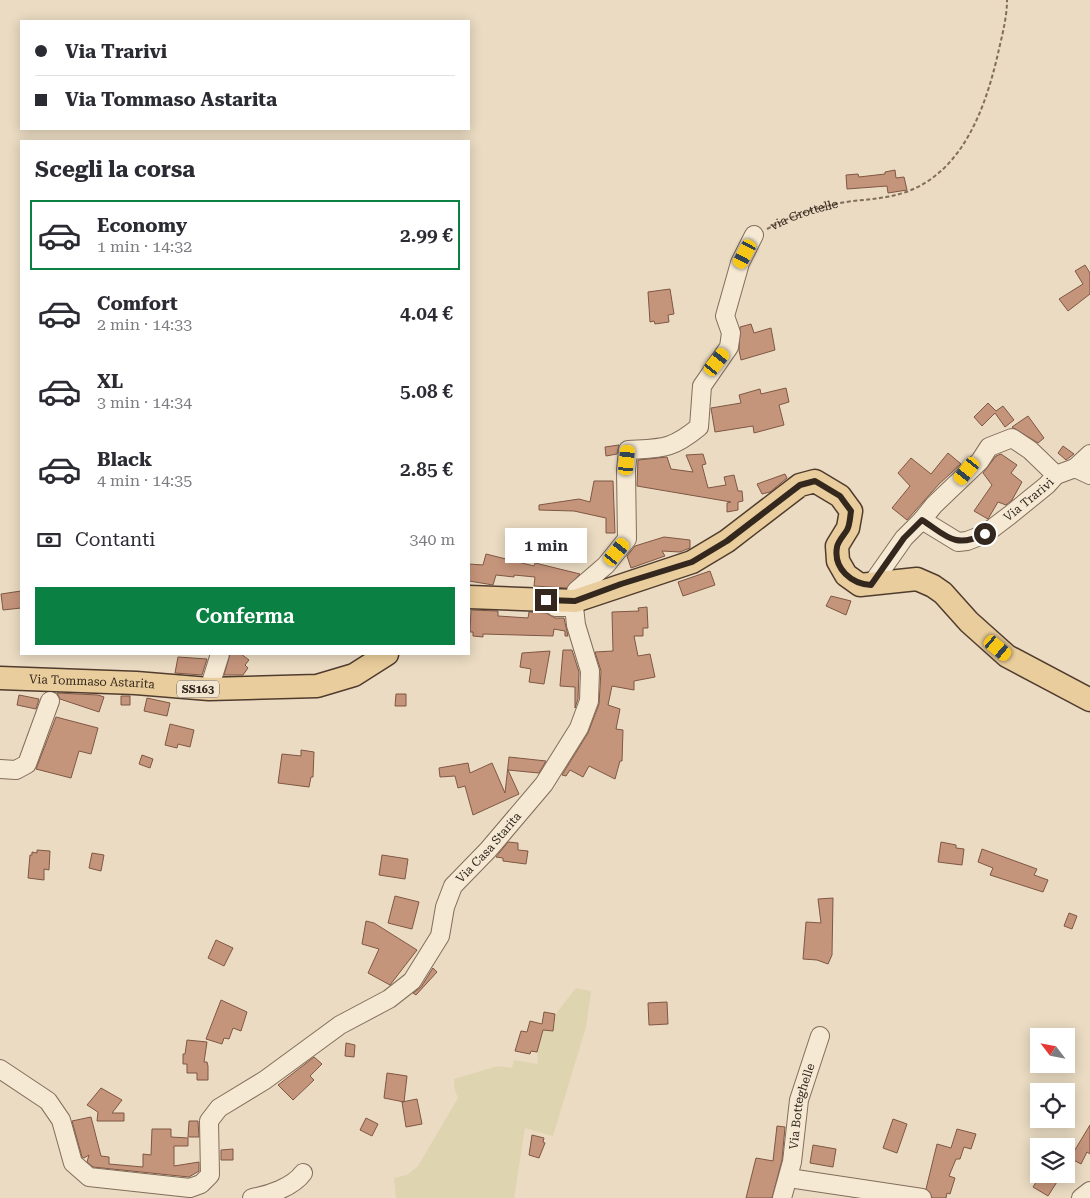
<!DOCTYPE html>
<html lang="it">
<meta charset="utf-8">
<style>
:root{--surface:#fff;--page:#f2f2f3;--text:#2b2b33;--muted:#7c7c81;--line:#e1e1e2;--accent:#0b8043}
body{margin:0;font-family:"Roboto Serif",serif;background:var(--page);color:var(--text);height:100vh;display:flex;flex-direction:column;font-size:19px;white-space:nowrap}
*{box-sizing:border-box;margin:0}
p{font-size:16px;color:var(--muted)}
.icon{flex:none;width:28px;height:28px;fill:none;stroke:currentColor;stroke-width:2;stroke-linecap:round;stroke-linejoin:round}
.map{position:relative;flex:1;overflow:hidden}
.panel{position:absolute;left:20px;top:140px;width:450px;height:515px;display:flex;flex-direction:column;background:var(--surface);border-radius:0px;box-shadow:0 2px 12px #0003}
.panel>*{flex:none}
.banner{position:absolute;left:20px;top:20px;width:450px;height:110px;border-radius:0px;box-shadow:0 2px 12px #0003;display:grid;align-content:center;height:110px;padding:0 15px;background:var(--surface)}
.needle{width:32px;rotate:302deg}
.tools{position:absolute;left:1030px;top:1028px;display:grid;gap:10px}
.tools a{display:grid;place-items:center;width:45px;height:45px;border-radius:0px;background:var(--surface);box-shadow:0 2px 12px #0003;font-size:25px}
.end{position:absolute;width:22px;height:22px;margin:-11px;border:6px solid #33271e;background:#fff;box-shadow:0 0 0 2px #fff}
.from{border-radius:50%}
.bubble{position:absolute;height:35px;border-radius:0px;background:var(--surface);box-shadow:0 2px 12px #0003;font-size:16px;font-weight:600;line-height:35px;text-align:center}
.car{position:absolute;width:15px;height:30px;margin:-15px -8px;border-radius:6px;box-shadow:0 0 4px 1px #0007;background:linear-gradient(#f5c518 24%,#345 0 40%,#f5c518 0 76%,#345 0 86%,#f5c518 0)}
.banner b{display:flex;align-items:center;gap:18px;height:48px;font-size:19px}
.banner b+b{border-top:1px solid var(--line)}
.banner i{width:12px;height:12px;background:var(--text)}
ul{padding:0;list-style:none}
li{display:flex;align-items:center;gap:15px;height:70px;margin:0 10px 8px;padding:0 5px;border:2px solid transparent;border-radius:0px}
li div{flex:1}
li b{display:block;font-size:19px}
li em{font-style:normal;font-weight:600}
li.active{border-color:var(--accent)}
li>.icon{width:45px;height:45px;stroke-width:1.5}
h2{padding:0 15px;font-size:22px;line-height:60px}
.pay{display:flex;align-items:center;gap:12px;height:55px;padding:0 15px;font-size:19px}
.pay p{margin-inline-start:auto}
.action{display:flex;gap:10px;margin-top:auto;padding:10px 15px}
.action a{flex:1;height:58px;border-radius:0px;background:var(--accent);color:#fff;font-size:20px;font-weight:600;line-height:58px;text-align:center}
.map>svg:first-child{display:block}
</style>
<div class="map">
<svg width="1090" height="1198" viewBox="0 0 1090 1198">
<rect width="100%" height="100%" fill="#eadbc2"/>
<path fill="#dfd4b0" d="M576,988L591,991L586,1027L553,1136L525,1128L514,1198H396L394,1178L407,1175L418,1166L458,1098L454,1087V1079L498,1066L512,1068L514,1060L538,1064L537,1052L542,1029L553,1031L557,1012Z"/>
<path fill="#c5957b" stroke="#7f5743" d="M895,170L896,178L904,177L907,190L888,193L887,186L847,189L846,175L858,174L859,177L885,174V172Z
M1085,265L1090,273V294L1068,311L1059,299L1083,284L1075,271Z
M670,289L674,314L668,315L669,322L655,324L654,321L650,322L648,292Z
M751,324L754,333L771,328L775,350L741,360L739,350L740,327Z
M786,388L789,402L779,405L784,425L754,433L753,426L715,432L711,408L741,403L739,395L760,389L761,394Z
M988,403L996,411L1003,406L1014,420L1005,427L995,413L982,426L974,417Z
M1028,416L1044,438L1038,443L1012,427Z
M619,445L617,454L606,456L605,447Z
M1063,446L1074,454L1066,460L1058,453Z
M948,453L961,464L939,484L907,520L892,508L910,486L898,473L911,458L931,474Z
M703,454L706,464L702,465L708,488L726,485L724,477L734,475L738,491H742L743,501L738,502V510L727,512V503L731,502L637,486L638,460L667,457L671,469L693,472L686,455Z
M1001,454L1017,465L1011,473L1022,482L1012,500L1006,505L998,502L988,519L974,511L992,485L983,473L996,456Z
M785,474L787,478L770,492L762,494L757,484Z
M594,481H613L615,533H606V518L574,511L539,510V505L579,499L590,502Z
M664,537L690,540V548L680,552L662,551L665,556L631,568L627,556L635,546Z
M486,554L534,566L535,563L580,574L567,588L534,586L535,577L514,575V577L496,575L493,585L469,581V564L483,565Z
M710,571L715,585L683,596L678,582Z
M21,591V608L3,610L1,594Z
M831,596L851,601L846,615L826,606Z
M647,607L648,628H643V636H634L638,656L650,654L655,677L634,681V690L612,686L608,705L620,709L616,729L623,730L622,761H620L615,779L589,766L583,777L570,770L566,776L562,775L588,733L599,704L601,671L595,652L613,651L612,612L639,611L638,608Z
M471,610L498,611V616L528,618L529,612L546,613L555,618H564L568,636H565V631L554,629L553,636L483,634V637L473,636V632H470Z
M563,650H572L579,672L578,699L575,708V687L560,686Z
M550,651L544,684L529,682L531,669L520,667L522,653Z
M230,654H241L249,660L245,665L248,668L243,675H224Z
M178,657L207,659L202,675L175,673Z
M57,693L98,695L104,697L99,712L60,699Z
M396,694H406V706H395Z
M19,695L39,699L36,709L17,705Z
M121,696H130V705H121Z
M147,698L170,703L167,716L144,711Z
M56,717L98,728L91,754L79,751L71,778L36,769Z
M170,724L194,730L190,747L178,744L177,748L165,745Z
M301,750L314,752L313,777H311L309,787L278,783L282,754L301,756Z
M142,755L153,759L150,768L139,764Z
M509,757L546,761L539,773L508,770L519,794L473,815L465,786L458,788L455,776L440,777L439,768L468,763L470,773L492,763L505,793Z
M508,842L518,843V850L528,851L526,864L503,861V858L496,857Z
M941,842L956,845V848L964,849L962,865L938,862Z
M982,849L1037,869L1034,875L1048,880L1043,892L990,875L993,868L978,862Z
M37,850L50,851L49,870L44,869V880L28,878L30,855H32V852L37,853Z
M92,853L104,855L101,871L89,868Z
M382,855L408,859L405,879L379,875Z
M395,896L419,902L412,929L388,923Z
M833,898L832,955L828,964L817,960L803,959L806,922L821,923L818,899Z
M1069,913L1077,916L1072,929L1064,926Z
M366,921L374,923L417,950L390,985L368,973L379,949L362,944Z
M216,940L233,948L224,966L208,958Z
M433,968L437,972L416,995L413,993L421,987Z
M221,1000L247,1012L241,1031L233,1028L229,1039L224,1038L222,1044L206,1039Z
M667,1002L668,1024L649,1025L648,1003Z
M544,1012L555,1014L553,1031L543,1030L537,1052L531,1051L530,1054L515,1051L521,1031L527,1032L530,1021L542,1024Z
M187,1040L207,1042L204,1062H207L208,1066V1080H197V1073H187V1064H183V1054H185Z
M346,1043L355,1045L354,1057L345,1056Z
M314,1057L322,1064L310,1076L314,1080L293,1100L278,1085Z
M387,1073L407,1076L404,1102L384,1098Z
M101,1088L122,1100L112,1113H124V1121H97L98,1112L87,1105Z
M417,1099L422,1124L406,1127L402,1102Z
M91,1117L101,1156L109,1157V1164L143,1167V1154L151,1155L152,1129H171V1137L188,1138V1146H174V1166L199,1162V1171L189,1177L93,1167L87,1162L89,1155L84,1158L82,1157L72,1121Z
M366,1118L378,1124L372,1136L360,1130Z
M893,1119L907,1124L897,1153L883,1148Z
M189,1121H198L199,1137H188Z
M1090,1125V1154L1087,1152L1081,1164L1070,1158Z
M777,1126L785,1127L782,1160L772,1198H746L756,1158L773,1161Z
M957,1129L976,1134L971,1149L964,1147L960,1159H956L949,1176L955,1178L950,1194L947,1193L946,1198H932L926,1189L937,1144L951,1148Z
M532,1135L544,1138L543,1142L545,1143L539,1158L529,1155Z
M813,1145L836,1149L833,1167L810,1163Z
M233,1149V1160H221V1150Z
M1046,1174H1062L1048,1196L1033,1187L1040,1176L1044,1178Z"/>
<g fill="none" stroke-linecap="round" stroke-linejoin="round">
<g stroke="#826d5b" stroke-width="20">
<g id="minor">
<path d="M1075,468L1090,454"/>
<path d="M922,520L934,505L980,461L989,447L1012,438L1030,450L1056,475"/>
<path id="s2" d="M871,585L904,538L922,520L958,542L967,541L985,534L1010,515L1047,485L1056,475L1075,468L1090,475"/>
<path d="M575,601L576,591L606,565L627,539L626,470L628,450C662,448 671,450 699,427L702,386L729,347L731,333L725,316L740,263L754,235"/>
<path d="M209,689L220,654"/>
<path d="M0,769L16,770L27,764L50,701"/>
<path id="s3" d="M0,1069L48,1101L61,1120L73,1163L89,1177L190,1188L201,1184L210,1175L209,1121L219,1108L265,1080L340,1025L389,999L412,981L440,936L445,907L453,886L488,850L544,784L579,728L589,701L590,671L576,625L574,607H555"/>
<path d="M789,1178L922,1198"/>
<path d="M252,1198C269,1195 293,1187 303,1173"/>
<path id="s4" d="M782,1198L792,1162L799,1100L820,1036"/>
<path d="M1081,1198L1090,1191"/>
</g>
</g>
<g stroke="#503c2f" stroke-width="25">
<g id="major">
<path d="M469,597L575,601L692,562L727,541L800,485L815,481L840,496L851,511L848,528L837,546L838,561L846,575L860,585L917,579L933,586L943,593L969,622L1007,656L1090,700"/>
<path id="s5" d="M0,678L136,683L209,689L317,686L354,675L387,654"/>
</g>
</g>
<path stroke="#826d5b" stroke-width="2" stroke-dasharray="4 2.5" stroke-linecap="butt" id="s1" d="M767,229C793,215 818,207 846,202C867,199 886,199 906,192C965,171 987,103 999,49C1003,32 1007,16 1007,0"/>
<use href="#minor" stroke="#f5e9d4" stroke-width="18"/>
<use href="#major" stroke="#eacd9c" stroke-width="22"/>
</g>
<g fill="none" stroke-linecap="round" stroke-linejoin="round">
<path stroke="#33271e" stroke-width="6" d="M546,600L575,601L621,584L692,562L727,541L800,485L815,481L840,496L851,511C850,517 850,525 847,530C844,535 838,541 837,547C833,569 852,584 871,585L904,538L922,520C947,536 954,549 985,534"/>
</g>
<g text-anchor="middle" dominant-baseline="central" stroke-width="4" stroke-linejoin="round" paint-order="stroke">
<rect fill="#f2e6d1" stroke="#6c6054" stroke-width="1" x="177" y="680.5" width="42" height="17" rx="4"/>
<g font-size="11" font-weight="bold" fill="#33271e">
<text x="198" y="689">SS163</text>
</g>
<g font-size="12" fill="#33271e" stroke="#f2e6d1">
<text stroke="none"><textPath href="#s1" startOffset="40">via Grottelle</textPath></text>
<text stroke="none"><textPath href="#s2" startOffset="209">Via Trarivi</textPath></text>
<text stroke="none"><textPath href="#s5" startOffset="92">Via Tommaso Astarita</textPath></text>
<text stroke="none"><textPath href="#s3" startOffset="732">Via Casa Starita</textPath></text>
<text stroke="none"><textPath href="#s4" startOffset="94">Via Botteghelle</textPath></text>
</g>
</g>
</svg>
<div class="tools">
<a><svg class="needle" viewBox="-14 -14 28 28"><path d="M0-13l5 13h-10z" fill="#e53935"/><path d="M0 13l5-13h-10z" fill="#7c7c81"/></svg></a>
<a><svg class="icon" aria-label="locate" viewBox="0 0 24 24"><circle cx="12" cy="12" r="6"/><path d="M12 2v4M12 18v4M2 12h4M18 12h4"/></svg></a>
<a><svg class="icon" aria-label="layers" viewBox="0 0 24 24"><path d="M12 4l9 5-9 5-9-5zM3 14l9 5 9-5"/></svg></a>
</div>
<i class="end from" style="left:985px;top:534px"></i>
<i class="end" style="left:546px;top:600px"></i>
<div class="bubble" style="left:505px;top:528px;width:82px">1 min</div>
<i class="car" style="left:745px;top:254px;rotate:208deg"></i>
<i class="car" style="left:717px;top:362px;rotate:38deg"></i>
<i class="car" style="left:627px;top:460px;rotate:6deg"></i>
<i class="car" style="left:967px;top:471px;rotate:219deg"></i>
<i class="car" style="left:617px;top:552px;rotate:39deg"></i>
<i class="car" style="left:998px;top:648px;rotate:130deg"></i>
<div class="banner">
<b><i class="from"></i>Via Trarivi</b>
<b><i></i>Via Tommaso Astarita</b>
</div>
<section class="panel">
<h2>Scegli la corsa</h2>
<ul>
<li class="active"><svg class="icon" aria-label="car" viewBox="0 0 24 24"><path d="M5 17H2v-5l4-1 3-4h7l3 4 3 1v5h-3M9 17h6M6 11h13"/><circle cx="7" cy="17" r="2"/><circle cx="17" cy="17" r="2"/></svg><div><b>Economy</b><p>1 min · 14:32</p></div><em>2.99 €</em></li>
<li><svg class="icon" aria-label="car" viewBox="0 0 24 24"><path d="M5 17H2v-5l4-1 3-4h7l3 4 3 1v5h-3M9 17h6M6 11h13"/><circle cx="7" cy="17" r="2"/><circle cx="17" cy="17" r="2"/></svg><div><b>Comfort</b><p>2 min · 14:33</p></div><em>4.04 €</em></li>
<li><svg class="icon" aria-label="car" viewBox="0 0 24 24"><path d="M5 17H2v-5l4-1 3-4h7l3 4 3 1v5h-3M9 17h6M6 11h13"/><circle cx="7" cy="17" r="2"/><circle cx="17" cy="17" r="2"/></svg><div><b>XL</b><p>3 min · 14:34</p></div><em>5.08 €</em></li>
<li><svg class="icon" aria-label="car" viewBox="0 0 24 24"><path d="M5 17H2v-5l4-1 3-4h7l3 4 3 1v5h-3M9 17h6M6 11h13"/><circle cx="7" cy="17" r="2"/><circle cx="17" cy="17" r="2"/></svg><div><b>Black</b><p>4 min · 14:35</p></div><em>2.85 €</em></li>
</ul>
<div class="pay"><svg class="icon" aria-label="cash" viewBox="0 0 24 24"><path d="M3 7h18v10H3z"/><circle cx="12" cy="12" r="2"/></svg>Contanti<p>340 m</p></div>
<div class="action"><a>Conferma</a></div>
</section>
</div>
